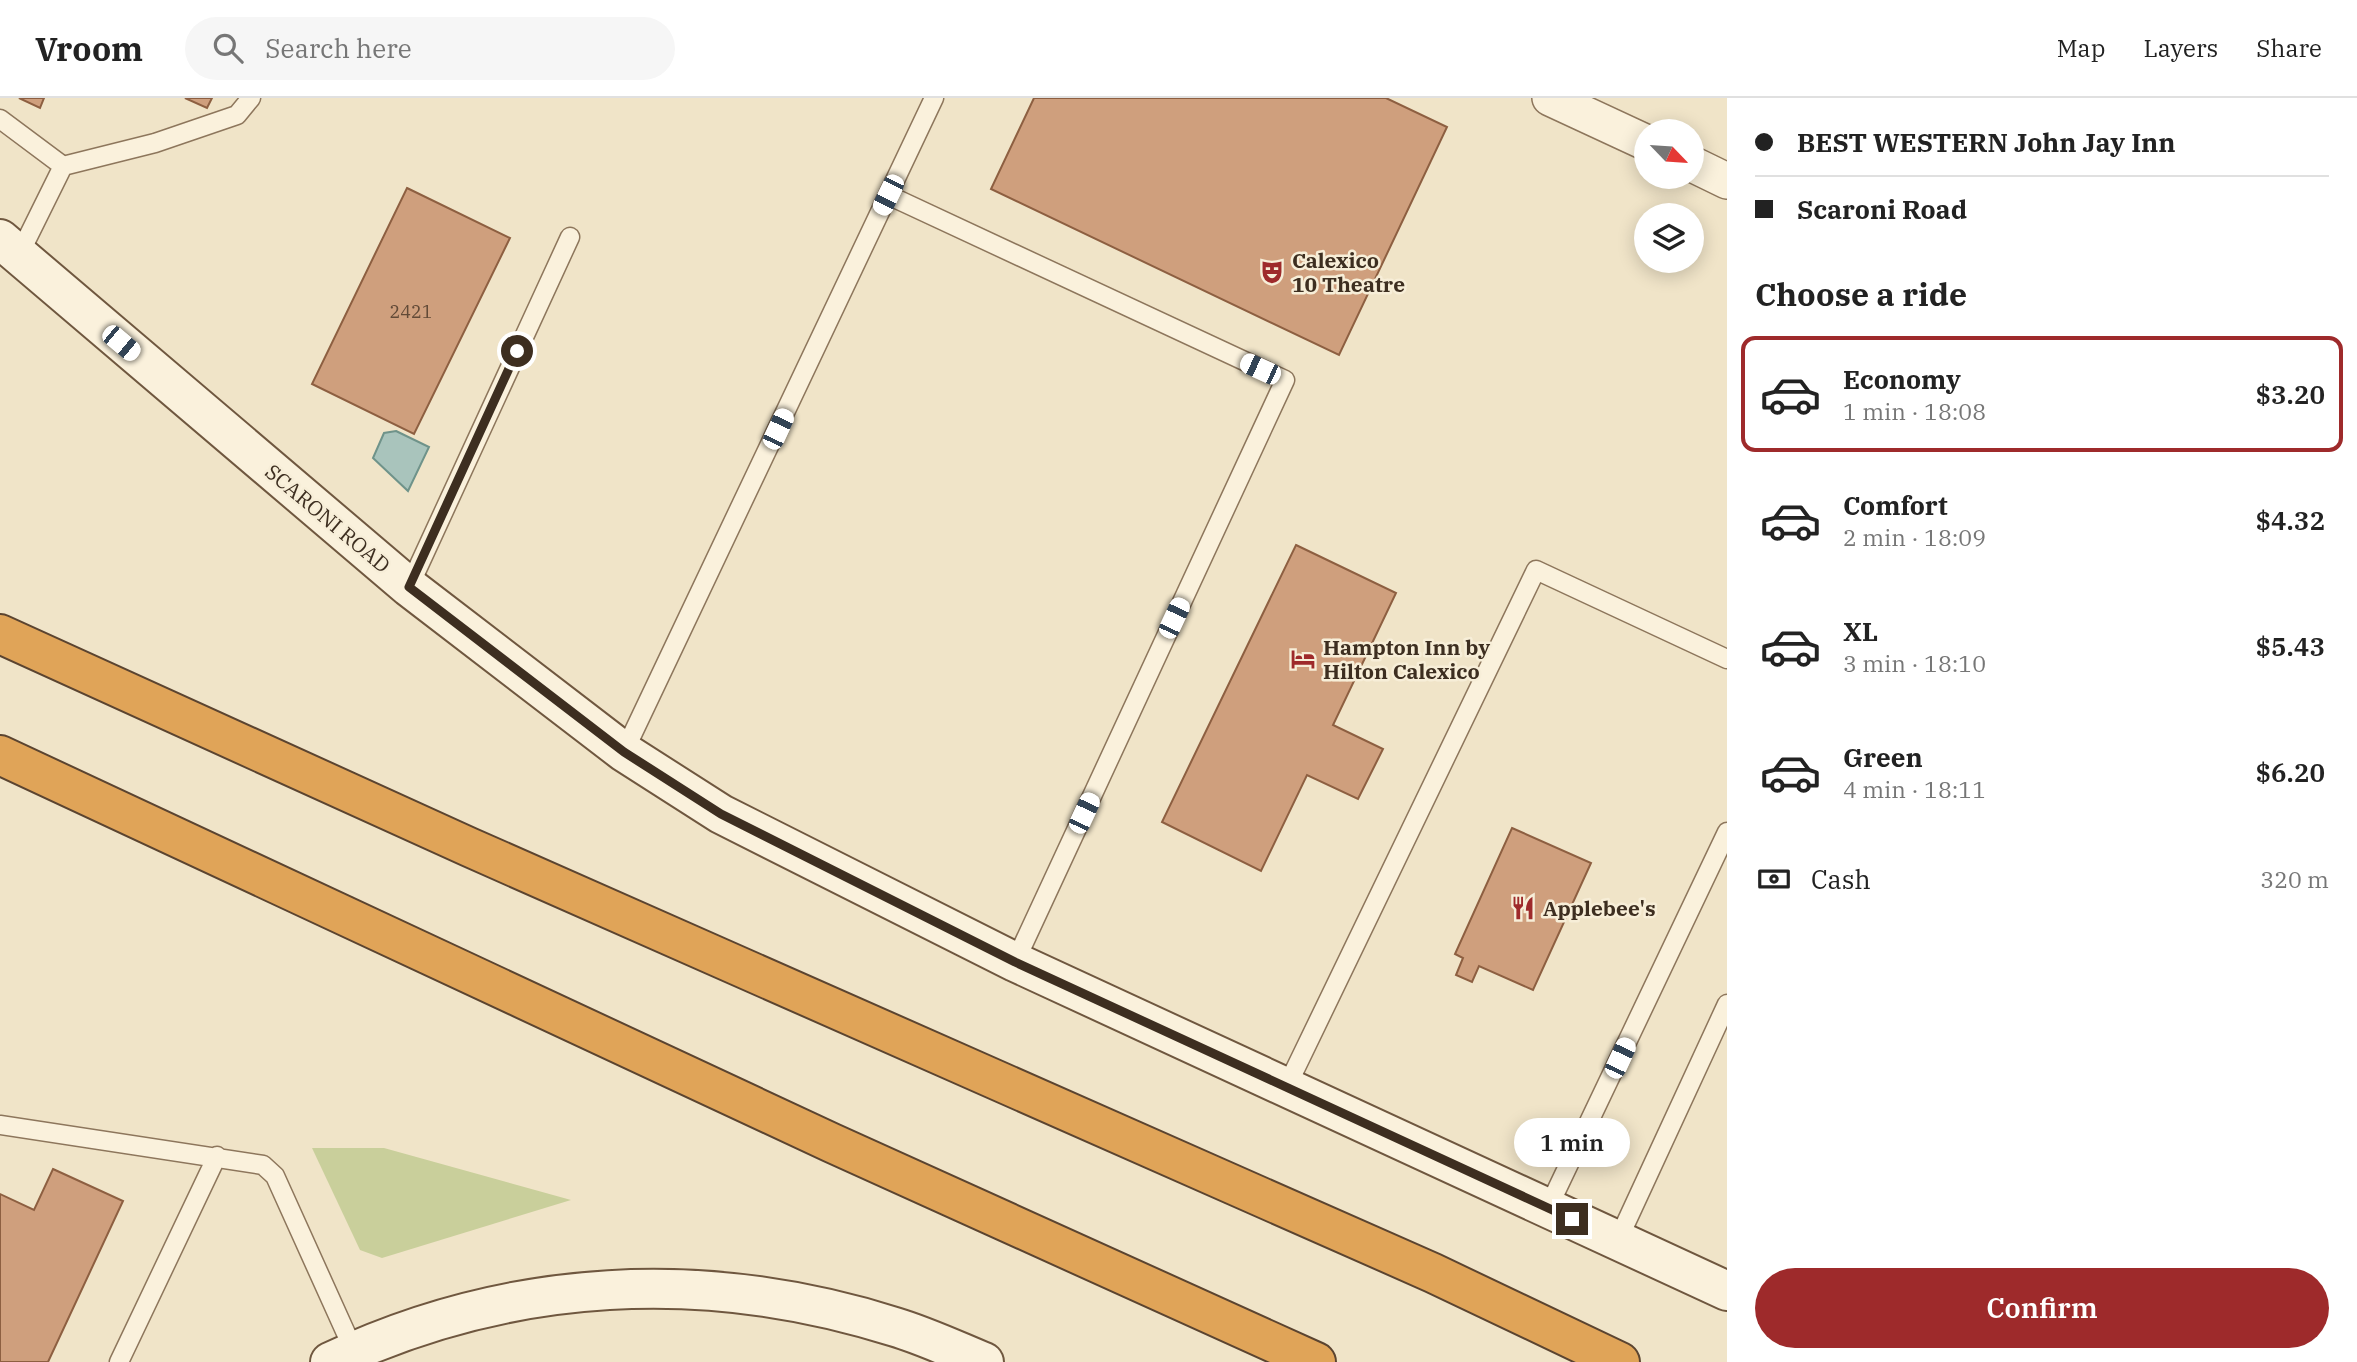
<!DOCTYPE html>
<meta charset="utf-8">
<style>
:root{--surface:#fff;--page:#f6f6f6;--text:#222;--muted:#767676;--line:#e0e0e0;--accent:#9e2a2b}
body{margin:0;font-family:"IBM Plex Serif",serif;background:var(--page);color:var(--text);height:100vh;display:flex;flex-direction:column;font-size:26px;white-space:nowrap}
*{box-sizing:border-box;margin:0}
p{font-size:23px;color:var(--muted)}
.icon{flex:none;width:38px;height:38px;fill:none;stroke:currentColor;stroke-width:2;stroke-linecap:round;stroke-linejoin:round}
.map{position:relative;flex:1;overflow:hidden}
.details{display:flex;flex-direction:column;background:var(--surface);width:630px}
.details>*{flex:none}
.guide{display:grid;align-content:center;height:154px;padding:0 28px;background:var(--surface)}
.needle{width:46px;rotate:115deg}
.buttons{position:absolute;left:1634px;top:21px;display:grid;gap:14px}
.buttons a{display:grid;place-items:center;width:70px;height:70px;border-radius:50%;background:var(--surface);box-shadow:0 4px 18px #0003;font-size:35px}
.end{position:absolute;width:32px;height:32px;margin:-16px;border:9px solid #3d2e20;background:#fff;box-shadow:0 0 0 4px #fff}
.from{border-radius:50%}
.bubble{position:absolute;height:49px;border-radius:24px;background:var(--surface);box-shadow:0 4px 18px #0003;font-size:23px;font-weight:600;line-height:49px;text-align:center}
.car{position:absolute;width:21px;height:42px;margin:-21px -10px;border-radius:9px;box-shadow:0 0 5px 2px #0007;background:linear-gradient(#fff 24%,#345 0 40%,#fff 0 76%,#345 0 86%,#fff 0)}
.guide b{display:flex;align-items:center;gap:24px;height:66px;font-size:26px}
.guide b+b{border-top:2px solid var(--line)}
.guide i{width:18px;height:18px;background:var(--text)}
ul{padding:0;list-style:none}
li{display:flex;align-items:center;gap:21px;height:116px;margin:0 14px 10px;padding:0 14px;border:4px solid transparent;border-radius:14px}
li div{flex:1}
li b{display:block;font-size:26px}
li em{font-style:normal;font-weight:600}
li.selected{border-color:var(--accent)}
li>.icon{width:63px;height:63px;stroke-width:1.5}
h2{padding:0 28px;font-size:32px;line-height:84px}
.pay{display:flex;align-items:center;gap:18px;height:77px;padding:0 28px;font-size:26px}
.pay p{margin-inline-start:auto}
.cta{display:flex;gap:14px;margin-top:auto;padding:14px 28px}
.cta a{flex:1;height:80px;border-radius:42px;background:var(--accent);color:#fff;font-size:28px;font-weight:600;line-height:80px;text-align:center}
header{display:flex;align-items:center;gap:42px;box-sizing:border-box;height:98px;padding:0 35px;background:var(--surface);border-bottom:2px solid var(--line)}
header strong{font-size:33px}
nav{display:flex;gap:38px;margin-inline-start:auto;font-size:24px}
.search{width:490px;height:63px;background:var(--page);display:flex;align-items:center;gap:18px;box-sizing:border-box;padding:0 24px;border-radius:38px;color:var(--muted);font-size:26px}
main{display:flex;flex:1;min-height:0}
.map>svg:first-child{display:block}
</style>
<header>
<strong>Vroom</strong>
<div class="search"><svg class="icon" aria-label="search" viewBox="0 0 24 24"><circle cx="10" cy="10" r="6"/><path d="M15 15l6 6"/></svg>Search here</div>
<nav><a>Map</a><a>Layers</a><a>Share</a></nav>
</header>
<main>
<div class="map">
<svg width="1727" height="1264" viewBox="0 0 1727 1264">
<rect width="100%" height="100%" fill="#f0e4c8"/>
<path fill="#c9cf9b" d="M312,1050H384L571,1102L382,1160L360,1152Z"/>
<path fill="#a9c4bc" stroke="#6f938a" stroke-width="2" d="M396,333L429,349L408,393L373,360L384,335Z"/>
<path fill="#cf9f7d" stroke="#8d5f41" stroke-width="2" d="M19,0H44L40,10Z
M185,0H212L207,10Z
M1034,0H1386L1447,29L1339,257L991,91Z
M407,90L510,140L414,336L312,286Z
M1296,447L1396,495L1333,627L1383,651L1358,701L1307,677L1261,773L1162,724Z
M1512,730L1591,765L1533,892L1479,868L1472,884L1456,877L1463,860L1455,856Z
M53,1071L123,1103L48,1264H0V1096L34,1112Z"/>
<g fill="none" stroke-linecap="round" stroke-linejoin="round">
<g stroke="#8d765c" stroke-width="21">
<path id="lane" d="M0,21L63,68L19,157
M63,68L155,45L237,17L251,0
M888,97L1285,282L1015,864
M409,489L570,139
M624,654L934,0
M1287,988L1536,472L1727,561
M0,1027L263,1067L275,1078L354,1253
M1548,1110L1727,734
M1618,1142L1727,906
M119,1264L217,1058"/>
</g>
<g stroke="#8d765c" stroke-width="38">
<path id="street" d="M1550,0L1647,45
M1692,66L1727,83"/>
</g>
<g stroke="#6f573f" stroke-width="42">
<path id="secondary" d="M0,141L409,489L624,654L721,716L1015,864L1727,1193
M330,1264C510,1179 705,1169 895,1229C925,1238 955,1252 984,1264"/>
</g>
<g stroke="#5b4430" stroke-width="42">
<path id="highway" d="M0,536L469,749L1433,1175L1620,1264
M0,657L832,1045L1316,1264"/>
</g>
<use href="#lane" stroke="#faf1dc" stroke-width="18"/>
<use href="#street" stroke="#faf1dc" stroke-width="35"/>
<use href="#secondary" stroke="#faf1dc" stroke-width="38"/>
<use href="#highway" stroke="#e0a458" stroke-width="38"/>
</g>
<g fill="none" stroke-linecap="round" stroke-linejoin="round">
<path stroke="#3d2e20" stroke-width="9" d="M517,253L409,489L624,654L721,716L1015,864L1572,1121"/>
</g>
<defs>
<g id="theatre-bare" transform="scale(1.89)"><path d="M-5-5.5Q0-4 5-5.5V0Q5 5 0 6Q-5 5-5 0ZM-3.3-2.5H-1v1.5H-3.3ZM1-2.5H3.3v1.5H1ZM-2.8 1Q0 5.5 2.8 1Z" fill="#9e2a2b" stroke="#f7eed8" stroke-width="2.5" paint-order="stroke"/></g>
<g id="hotel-bare" transform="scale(1.89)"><path d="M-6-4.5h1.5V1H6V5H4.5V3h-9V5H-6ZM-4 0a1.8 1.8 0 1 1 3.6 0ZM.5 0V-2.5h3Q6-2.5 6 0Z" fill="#9e2a2b" stroke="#f7eed8" stroke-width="2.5" paint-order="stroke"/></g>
<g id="restaurant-bare" transform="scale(1.89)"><path d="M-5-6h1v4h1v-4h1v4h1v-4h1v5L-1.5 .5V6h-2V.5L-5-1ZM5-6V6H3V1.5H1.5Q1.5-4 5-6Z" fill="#9e2a2b" stroke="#f7eed8" stroke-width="2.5" paint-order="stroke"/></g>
</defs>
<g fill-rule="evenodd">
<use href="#theatre-bare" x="1272" y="174"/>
<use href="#hotel-bare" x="1303" y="561"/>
<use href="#restaurant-bare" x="1523" y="810"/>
</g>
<g text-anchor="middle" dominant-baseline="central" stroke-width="5" stroke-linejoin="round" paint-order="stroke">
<g font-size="18" fill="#624a37">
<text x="411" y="213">2421</text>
</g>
<g font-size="21" font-weight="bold" fill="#3d2e20" stroke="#f7eed8" text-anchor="start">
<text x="1292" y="162">Calexico<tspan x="1292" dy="24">10 Theatre</tspan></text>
<text x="1323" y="549">Hampton Inn by<tspan x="1323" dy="24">Hilton Calexico</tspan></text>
<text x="1543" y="810">Applebee's</text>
</g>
<g font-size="21" fill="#3d2e20" stroke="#f7eed8">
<text transform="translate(328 420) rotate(40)">SCARONI ROAD</text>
</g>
</g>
</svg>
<div class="buttons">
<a><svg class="needle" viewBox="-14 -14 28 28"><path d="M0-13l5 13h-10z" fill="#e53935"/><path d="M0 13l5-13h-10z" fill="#767676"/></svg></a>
<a><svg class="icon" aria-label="layers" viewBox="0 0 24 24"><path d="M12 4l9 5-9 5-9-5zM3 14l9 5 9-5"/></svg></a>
</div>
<i class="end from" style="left:517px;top:253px"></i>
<i class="end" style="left:1572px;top:1121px"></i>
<div class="bubble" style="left:1514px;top:1020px;width:116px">1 min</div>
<i class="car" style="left:888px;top:97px;rotate:206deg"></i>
<i class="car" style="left:121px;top:245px;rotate:130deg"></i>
<i class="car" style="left:1260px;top:271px;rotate:295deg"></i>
<i class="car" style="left:778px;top:331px;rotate:25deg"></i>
<i class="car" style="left:1174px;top:520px;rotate:25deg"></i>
<i class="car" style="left:1084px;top:715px;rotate:25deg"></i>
<i class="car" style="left:1620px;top:960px;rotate:25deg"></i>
</div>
<section class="details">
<div class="guide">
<b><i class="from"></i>BEST WESTERN John Jay Inn</b>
<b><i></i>Scaroni Road</b>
</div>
<h2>Choose a ride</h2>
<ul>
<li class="selected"><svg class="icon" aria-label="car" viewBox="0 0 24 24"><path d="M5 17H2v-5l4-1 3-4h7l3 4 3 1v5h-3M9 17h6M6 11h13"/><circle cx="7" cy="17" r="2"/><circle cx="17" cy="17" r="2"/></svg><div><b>Economy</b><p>1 min · 18:08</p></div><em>$3.20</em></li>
<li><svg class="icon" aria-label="car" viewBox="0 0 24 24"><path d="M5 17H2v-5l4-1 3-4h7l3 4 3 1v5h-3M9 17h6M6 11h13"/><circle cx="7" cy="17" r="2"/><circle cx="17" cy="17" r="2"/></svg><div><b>Comfort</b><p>2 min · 18:09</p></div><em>$4.32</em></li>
<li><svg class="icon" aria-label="car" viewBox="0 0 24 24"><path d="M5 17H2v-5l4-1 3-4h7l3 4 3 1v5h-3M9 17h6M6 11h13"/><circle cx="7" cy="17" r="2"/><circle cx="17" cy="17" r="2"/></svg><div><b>XL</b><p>3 min · 18:10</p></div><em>$5.43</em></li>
<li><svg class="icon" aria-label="car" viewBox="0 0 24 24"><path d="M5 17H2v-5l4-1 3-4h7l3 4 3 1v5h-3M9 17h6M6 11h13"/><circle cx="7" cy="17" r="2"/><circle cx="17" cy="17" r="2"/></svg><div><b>Green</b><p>4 min · 18:11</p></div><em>$6.20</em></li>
</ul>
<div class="pay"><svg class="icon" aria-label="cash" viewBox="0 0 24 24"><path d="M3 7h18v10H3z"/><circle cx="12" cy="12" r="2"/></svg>Cash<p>320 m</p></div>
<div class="cta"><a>Confirm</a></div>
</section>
</main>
